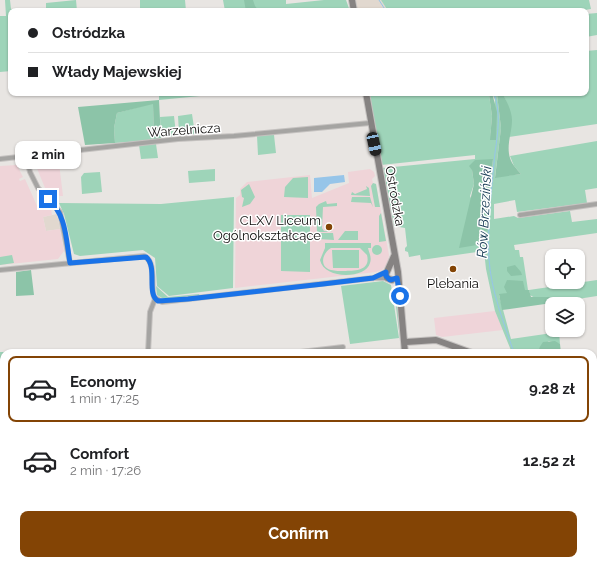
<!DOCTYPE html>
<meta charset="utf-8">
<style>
:root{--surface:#fff;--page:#f2f2f2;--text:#202124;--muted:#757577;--line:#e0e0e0;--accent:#834405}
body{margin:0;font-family:Raleway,sans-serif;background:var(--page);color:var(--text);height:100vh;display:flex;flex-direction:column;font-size:15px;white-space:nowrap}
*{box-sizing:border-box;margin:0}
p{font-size:13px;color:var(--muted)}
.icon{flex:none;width:22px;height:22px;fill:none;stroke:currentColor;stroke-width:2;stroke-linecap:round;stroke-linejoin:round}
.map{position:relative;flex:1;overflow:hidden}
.sheet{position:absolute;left:0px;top:349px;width:597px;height:216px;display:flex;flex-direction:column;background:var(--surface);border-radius:12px 12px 0 0;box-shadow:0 1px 3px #0004}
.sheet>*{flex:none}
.guide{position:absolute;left:8px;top:8px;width:581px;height:88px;border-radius:8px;box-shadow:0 1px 3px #0004;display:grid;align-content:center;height:88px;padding:0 20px;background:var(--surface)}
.buttons{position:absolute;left:545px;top:249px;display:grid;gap:8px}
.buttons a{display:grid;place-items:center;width:40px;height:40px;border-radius:8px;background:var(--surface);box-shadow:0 1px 3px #0004;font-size:20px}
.end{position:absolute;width:18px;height:18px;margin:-9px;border:5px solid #1a73e8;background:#fff;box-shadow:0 0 0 2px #fff}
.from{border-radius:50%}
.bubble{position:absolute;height:28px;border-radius:8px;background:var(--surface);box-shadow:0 1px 3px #0004;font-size:13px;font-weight:700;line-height:28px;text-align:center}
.car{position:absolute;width:12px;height:24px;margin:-12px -6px;border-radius:5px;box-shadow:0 0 3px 1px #0007;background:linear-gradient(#222 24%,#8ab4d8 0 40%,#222 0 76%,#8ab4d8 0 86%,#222 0)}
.guide b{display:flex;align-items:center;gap:14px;height:38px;font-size:15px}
.guide b+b{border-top:1px solid var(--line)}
.guide i{width:10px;height:10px;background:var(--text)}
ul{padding:7px 0 0;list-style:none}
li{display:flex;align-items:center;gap:12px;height:66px;margin:0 8px 6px;padding:0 12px;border:2px solid transparent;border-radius:8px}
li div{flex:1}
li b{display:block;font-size:15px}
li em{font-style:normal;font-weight:700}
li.on{border-color:var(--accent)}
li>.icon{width:36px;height:36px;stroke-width:1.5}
.action{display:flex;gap:8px;margin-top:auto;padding:8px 20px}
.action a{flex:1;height:46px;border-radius:8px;background:var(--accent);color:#fff;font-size:16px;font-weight:700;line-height:46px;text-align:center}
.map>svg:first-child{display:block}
</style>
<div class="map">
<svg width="597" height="565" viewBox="0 0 597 565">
<rect width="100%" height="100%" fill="#e8e5e2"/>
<path fill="#efd4d9" d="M58,155L63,196H60L45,188L34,161L36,158Z
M495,311L503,330L442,337L436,335L434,318Z
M597,387V411L593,410V388Z"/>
<path fill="#e1d8cf" d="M356,0H381L388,11H357Z
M57,214L60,229L46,231L43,217Z"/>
<path fill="#efd4d8" d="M17,165L23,177L19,179L20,181L25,179L37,206L46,205L51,208L52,215L43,217L46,231L60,229L64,251L58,259L0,265V166Z
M370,169L374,172L375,176L372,179L373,183L376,184L389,255L388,264L382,270L376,272L235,288L236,198L240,195V189L247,182L310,175L312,198L349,183L348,172Z"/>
<path fill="#9ed4b9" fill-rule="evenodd" d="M5,0H10L11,9L25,8V11H11V71L0,72V16H6Z
M76,0L77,11H46V3Z
M140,0H185L186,11H140Z
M223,0H286V4L324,0H346L350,11H225Z
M381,0H589L591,9L578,11H403L402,8L388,11Z
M597,13V35L586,37V14Z
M597,50V124L509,137C512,120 511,109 502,93L497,94L501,128L495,177L521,174L514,166L510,156L597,141V188L585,190L587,203L517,212L515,200L494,204V219L514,216L518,218L570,211L572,222L597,219V233L514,245L515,250H519L520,257H523L528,290L499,295L511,339L559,332L560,344L549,341L539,348L540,353H512L495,311L486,269L484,251L421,260L420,255L409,257L408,252L405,251V248L407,246L405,228L394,226L383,168L475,159V155L381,165L369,93H491L489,95L492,116L490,140L495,100L492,93H586V51ZM493,159L490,188L489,229L484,230L470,196L474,184L472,170Z
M159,93H231L159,100Z
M153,103L154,140L115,143L114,128L117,113Z
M192,114L195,134L182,135L179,133L178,116Z
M174,116L176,134L174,136L161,137L160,117Z
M272,134L274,135L276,153L258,155L257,136Z
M156,144L158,158L141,159L139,145Z
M215,169V181L189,183L188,171Z
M100,172L102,192L82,194L81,177L84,173Z
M308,177V198L284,197L285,187L293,178Z
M373,183L376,184L380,207H375L371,186Z
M249,184L255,197L250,204L242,207L244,198L242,197L241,190Z
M366,186L369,188L370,196L351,195L352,192L355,194L367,189Z
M234,197L233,288L169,296L157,286L155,258L143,250L80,256L74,254L64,214L59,203L161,204Z
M352,197H370L373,207L371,203L351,202Z
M326,201L327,204L337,203V206L323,207L322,228L324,231L333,232H317L316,207L319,204Z
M381,213L386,241L379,242V216Z
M281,215H310V272L281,271Z
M345,231H358V240H338Z
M317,233H333L334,240L318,239L316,236Z
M325,243H371V248H368C369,253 372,257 370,263C366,279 324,280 320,260L325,248ZM331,248H360L367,255C371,271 355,271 344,271C340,271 335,271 331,270C319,267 322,253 331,248Z
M372 250a5 5 0 1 1 10 0a5 5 0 1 1-10 0Z
M332,250H359V268H333Z
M12,255L14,263L0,265V257Z
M597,280V296L552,303L551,297L535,298L530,295L529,290Z
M383,281L391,285L399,338L350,344L341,286Z
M156,286L168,297L199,294L200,297L162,298L157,295Z
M394,288L398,299L400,340L394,290Z
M0,352H12L4,353V373L0,374Z
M85,561H153V565H86Z
M174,561H196L197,565H174Z
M219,561H243V565H220Z
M544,561H572V565H544Z"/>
<path fill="#8cc4a8" d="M244,0H253L255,6L259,11H246Z
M492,93L497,112L496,140H490L492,116L489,95Z
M502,93C507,101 512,112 512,120C512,133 506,145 510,158C512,165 517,169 521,174L495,178L501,128L497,94Z
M159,100L161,140H154L153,104L117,113L114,128L115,143L85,145L78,107Z
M493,159L490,188L489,230L484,231L483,244L459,248L474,184L472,170L469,166L475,160Z
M515,265L521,272L522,275L511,276L507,271V267Z
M31,270L34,295L16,296V272Z
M507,280L523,281L525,290H529L531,297H551L552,303L502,310L499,294L507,293L504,287Z
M555,341L560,344L561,353H540L539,348L543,342Z"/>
<path fill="#96c5e9" d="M344,175L345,182L330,184L322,192H314V178Z"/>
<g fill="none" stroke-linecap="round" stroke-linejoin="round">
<path stroke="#96c5e9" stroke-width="1" d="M379,0L386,11
M494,93C501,114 498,131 495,153C492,184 487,228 489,259C491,291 504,323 514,353
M569,561L570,565"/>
<g stroke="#c5c2c0" stroke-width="6">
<path id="street" d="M26,156L30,172L38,188L60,212L70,263
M0,159L178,139L234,136L370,123
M520,215L597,204
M0,270L144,256C157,262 150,286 154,297L162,302L373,278H387
M374,278L386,272
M148,353L150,312L155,299
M292,353L343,347
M593,431H597
M593,461L597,460
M0,468L4,467
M593,513L597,512
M0,526L4,525
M12,561V565"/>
</g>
<g stroke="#c5c2c0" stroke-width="8">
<path id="secondary" d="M352,0L354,11
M366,93L398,272L405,353
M392,280L387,278L386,274L394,256
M406,342L436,340L472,353
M593,383H597
M435,561L436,565"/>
</g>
<use href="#street" stroke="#a5a4a2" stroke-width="4"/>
<use href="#secondary" stroke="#868382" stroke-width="6"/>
</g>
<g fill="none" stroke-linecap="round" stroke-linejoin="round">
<path stroke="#1a73e8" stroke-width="5" d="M48,199C67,215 66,241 70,263L146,257C158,267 146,294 158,301L188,299L323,284L373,278L386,272V276L390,280L397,278L400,296"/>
</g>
<g fill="#834405" stroke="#fff" stroke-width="1.5">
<circle cx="329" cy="227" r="4"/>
<circle cx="453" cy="269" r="4"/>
</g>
<g text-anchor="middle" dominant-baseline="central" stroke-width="3" stroke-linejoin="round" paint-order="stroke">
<g font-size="13" fill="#0d0c0b" stroke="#fff">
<text transform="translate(184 130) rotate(-4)">Warzelnicza</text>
<text transform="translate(395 196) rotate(80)">Ostródzka</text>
</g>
<g font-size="13" fill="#0d0c0b" stroke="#fff" text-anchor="end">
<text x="321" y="220">CLXV Liceum<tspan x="321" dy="15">Ogólnokształcące</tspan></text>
<text x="453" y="283" text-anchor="middle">Plebania</text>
</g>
<g font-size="14" font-style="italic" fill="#143952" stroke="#fff">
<text transform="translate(484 212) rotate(-87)">Rów Brzeziński</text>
</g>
</g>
</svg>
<div class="buttons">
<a><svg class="icon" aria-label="locate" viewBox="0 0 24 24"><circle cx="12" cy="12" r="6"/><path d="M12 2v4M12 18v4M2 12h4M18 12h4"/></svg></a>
<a><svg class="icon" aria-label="layers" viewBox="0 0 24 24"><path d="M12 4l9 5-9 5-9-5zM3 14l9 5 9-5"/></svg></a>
</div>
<i class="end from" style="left:400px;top:296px"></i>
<i class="end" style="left:48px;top:199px"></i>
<div class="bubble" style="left:15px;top:141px;width:66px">2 min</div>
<i class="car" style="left:374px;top:144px;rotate:168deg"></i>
<div class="guide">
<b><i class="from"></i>Ostródzka</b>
<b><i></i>Włady Majewskiej</b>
</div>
<section class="sheet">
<ul>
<li class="on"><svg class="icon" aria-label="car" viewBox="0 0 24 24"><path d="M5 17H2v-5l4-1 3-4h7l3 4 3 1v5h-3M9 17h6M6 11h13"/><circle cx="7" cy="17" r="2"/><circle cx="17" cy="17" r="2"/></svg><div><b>Economy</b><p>1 min · 17:25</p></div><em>9.28 zł</em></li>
<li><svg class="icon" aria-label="car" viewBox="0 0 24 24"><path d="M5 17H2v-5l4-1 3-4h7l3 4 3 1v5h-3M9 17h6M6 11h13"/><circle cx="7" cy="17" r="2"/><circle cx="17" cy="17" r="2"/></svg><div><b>Comfort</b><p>2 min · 17:26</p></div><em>12.52 zł</em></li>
</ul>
<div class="action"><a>Confirm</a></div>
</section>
</div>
